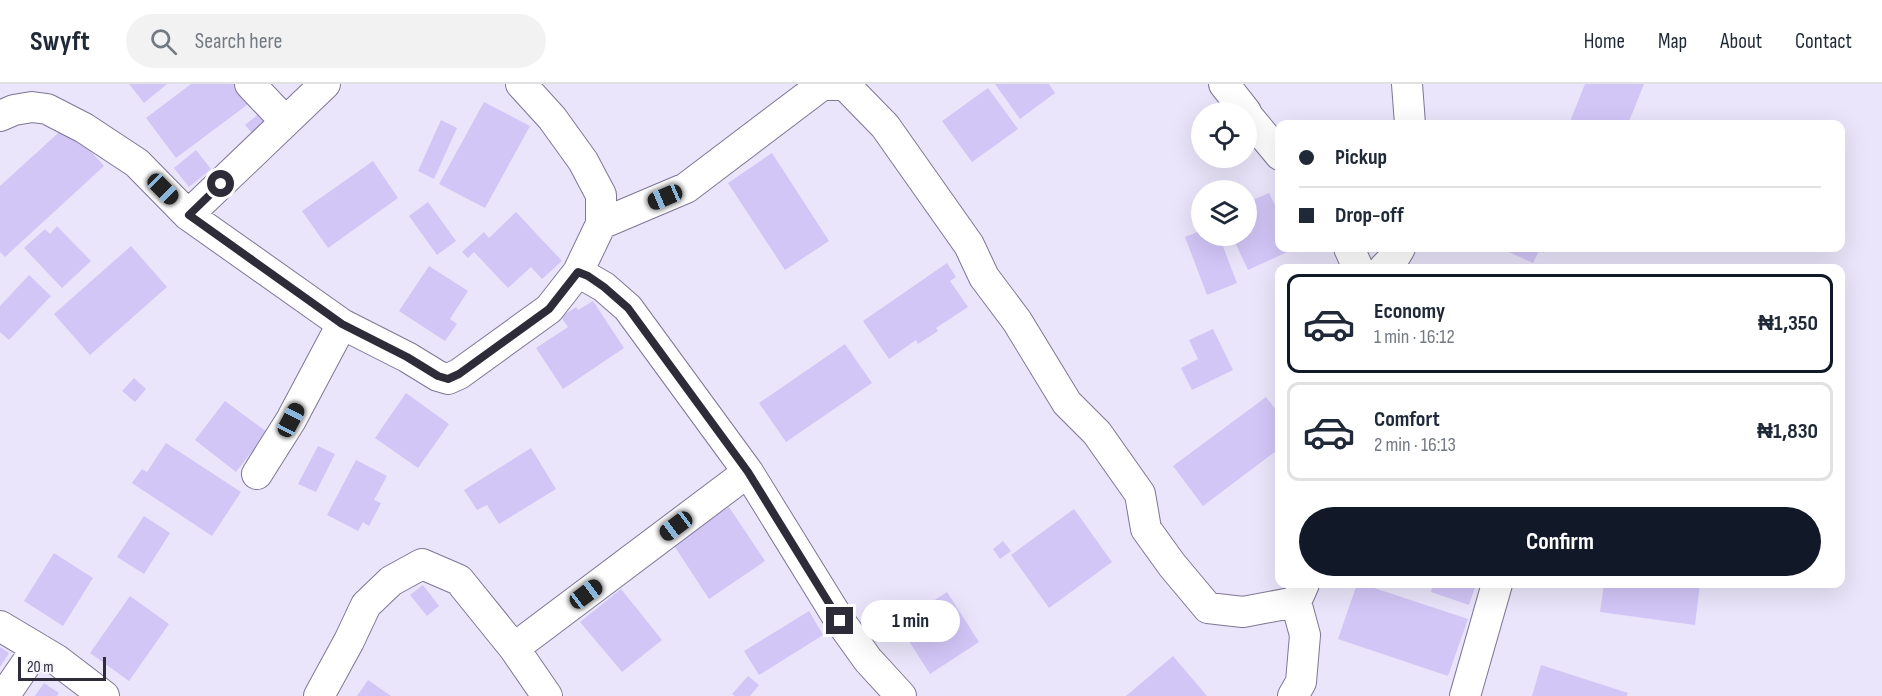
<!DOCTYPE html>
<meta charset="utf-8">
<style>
:root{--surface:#fff;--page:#f2f2f3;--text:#1f2937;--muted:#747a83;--line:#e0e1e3;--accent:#111827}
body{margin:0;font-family:"Sofia Sans Condensed",sans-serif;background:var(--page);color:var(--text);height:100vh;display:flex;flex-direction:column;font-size:22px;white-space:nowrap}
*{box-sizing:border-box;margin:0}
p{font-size:20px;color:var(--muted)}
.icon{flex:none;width:33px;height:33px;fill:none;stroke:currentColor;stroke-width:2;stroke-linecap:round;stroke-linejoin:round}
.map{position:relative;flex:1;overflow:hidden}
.panel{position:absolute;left:1275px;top:180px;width:570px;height:324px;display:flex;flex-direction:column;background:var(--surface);border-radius:12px;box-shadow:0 6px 24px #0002}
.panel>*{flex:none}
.banner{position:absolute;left:1275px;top:36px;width:570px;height:132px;border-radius:12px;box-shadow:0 6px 24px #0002;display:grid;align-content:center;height:132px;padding:0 24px;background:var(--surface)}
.fabs{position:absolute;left:1191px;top:18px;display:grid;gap:12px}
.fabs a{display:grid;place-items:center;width:66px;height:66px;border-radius:50%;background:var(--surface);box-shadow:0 6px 24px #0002;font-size:30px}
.scale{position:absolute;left:18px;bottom:15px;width:88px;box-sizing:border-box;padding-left:6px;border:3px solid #2f2c39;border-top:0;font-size:16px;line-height:21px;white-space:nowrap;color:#2f2c39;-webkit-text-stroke:4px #f6f5fc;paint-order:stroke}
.end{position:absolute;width:27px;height:27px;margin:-14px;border:8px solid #2f2c39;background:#fff;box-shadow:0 0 0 3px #fff}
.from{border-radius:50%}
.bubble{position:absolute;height:42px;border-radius:21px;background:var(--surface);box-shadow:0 6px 24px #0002;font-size:20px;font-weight:700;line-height:42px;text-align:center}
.car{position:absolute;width:18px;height:36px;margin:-18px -9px;border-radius:8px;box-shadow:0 0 4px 2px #0007;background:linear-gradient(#222 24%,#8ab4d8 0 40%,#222 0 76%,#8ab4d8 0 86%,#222 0)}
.banner b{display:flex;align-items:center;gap:21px;height:57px;font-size:22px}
.banner b+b{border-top:2px solid var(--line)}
.banner i{width:15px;height:15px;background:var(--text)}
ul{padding:10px 0 0;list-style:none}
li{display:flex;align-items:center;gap:18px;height:99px;margin:0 12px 9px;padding:0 12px;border:3px solid var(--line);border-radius:12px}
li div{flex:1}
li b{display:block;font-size:22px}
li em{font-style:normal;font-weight:700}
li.selected{border-color:var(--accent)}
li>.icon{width:54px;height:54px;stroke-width:1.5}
.cta{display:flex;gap:12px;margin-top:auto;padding:12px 24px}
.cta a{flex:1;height:69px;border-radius:36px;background:var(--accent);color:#fff;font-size:24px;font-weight:700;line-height:69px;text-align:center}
header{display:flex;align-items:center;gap:36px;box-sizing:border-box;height:84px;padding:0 30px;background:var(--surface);border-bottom:2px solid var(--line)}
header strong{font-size:28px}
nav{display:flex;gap:33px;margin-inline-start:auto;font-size:21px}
.search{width:420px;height:54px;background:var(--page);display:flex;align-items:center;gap:15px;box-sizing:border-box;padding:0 21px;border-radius:33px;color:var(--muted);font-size:22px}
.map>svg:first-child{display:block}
</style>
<header>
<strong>Swyft</strong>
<div class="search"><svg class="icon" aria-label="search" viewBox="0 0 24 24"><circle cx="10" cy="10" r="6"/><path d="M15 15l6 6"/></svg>Search here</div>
<nav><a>Home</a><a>Map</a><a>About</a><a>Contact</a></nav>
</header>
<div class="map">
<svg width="1882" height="612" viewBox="0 0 1882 612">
<rect width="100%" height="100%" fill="#eae5fa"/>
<path fill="#d2c6f7" d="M129,0H167L144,19Z
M191,0H244L255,15L176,74L146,34Z
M995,0H1049L1055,9L1020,35Z
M1585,0H1644L1628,40H1569Z
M988,4L1018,45L972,78L942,37Z
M484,18L530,42L485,124L439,100Z
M262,27L268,35L252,49L245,41Z
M441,36L457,44L434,95L418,87Z
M67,41L104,82L5,173L0,168V102Z
M196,66L211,85L189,103L174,84Z
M772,69L829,157L785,186L728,99Z
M373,77L398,114L328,164L302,127Z
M1269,109L1276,123L1280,121V164H1296L1248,186L1232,152H1246V119Z
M428,118L456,157L437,171L409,132Z
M516,128L562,177L542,195L531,183L508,204L474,168L468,174L462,168L484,148L489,154Z
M57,142L91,177L62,204L24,164L45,145L50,150Z
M1202,146V152H1219L1237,199L1207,211L1185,153Z
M131,162L167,203L90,271L54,230Z
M1500,164H1547L1544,169L1539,167L1533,179Z
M947,179L956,193L950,197L968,223L936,244L938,247L918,260L916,256L889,275L863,237Z
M429,182L468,207L450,235L457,240L445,257L399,227Z
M29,191L51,212L9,256L0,248V222Z
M593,217L624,264L563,305L536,264L568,243L561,233L576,223L578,226Z
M1213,245L1233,286L1192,306L1181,284L1198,275L1189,256Z
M845,260L872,299L786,358L759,319Z
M134,294L146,305L135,318L122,307Z
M406,309L449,340L418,384L375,354Z
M1266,313L1280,331V364L1203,422L1173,382Z
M225,317L267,348L236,388L195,356Z
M166,359L241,408L212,452L132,399L142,385L147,388Z
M318,362L335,370L316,408L298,400Z
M531,364L556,405L499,440L487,421L477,426L464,406Z
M356,376L387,392L374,416L381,419L369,442L363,438L358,447L327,431Z
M729,423L765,477L709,515L673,460Z
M1074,425L1112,478L1049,524L1011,471Z
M144,432L170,449L144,490L117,473Z
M1003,457L1011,467L1000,475L993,465Z
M54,469L93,494L63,542L24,517Z
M1357,500H1362L1468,535L1448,592L1338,555Z
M1433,500H1476L1469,521L1431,508Z
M1604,500H1700L1695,541L1600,528Z
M423,501L439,522L427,532L410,511Z
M621,505L662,556L622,588L580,538Z
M947,508L979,558L930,590L898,540Z
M130,512L169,540L129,597L90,569Z
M809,527L823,551L759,591L744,567Z
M0,563L9,569L0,583Z
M1173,572L1207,612H1126Z
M1541,581L1628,609L1627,612H1532Z
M748,592L759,601L750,612H735L732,610Z
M368,596L391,612H357Z
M44,599L59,609L57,612H35Z"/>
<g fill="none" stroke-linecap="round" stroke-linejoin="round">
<g stroke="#7e7695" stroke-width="32">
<path id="minor" d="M250,0L285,37
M1224,0L1246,28
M1407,0L1410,40
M1246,30L1280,71
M0,32L14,26L32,23L47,25L84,44L137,79L188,131L342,240L407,273L438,292L448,295L459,290L549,225L578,188L601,140V111L583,77L552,34L521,0
M188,131L325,0
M601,140L686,104L822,1H845L885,42L969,161L984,193L1017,237L1067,319L1097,349L1140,410L1146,445L1172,481L1208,524L1243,528L1296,518
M1349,164L1358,184
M1384,184L1394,174L1400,164
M578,188L604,203L628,224L748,388L840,537L868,576L901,612
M257,390L291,336L342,240
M0,542L57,576L104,612
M514,564L748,388
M4,612L37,564
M319,612L349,557L366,521L391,497L422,480L459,496L514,564L547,612
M1293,612L1301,598L1305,551L1296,518L1304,500
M1465,612L1497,500"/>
</g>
<use href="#minor" stroke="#fff" stroke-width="30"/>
</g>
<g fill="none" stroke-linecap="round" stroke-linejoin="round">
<path stroke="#2f2c39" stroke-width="8" d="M221,100L189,131L342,240L407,273L438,292L448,295L459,290L549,225L578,188L588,192L604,203L628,224L748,388L840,537"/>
</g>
</svg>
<div class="fabs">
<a><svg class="icon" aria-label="locate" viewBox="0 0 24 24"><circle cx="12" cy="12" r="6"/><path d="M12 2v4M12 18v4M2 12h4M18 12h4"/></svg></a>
<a><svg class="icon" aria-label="layers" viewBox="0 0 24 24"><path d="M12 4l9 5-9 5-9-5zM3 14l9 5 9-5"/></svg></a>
</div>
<div class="scale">20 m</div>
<i class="end from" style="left:221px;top:100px"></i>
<i class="end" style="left:840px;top:537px"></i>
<div class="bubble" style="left:861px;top:516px;width:99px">1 min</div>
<i class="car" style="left:163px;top:105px;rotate:135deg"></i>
<i class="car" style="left:665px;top:113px;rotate:247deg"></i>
<i class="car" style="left:291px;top:336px;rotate:28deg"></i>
<i class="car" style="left:676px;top:442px;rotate:233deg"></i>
<i class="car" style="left:586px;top:510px;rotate:53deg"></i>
<div class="banner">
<b><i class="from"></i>Pickup</b>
<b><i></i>Drop-off</b>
</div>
<section class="panel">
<ul>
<li class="selected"><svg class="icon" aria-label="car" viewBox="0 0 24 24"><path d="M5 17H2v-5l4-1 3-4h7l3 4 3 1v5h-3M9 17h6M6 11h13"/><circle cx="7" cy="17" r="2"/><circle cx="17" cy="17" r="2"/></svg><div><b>Economy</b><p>1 min · 16:12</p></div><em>₦1,350</em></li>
<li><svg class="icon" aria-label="car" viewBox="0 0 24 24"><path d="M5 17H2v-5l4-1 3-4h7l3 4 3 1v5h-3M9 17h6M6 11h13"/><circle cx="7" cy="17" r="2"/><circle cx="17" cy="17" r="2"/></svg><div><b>Comfort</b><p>2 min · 16:13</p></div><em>₦1,830</em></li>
</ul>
<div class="cta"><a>Confirm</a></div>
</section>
</div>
